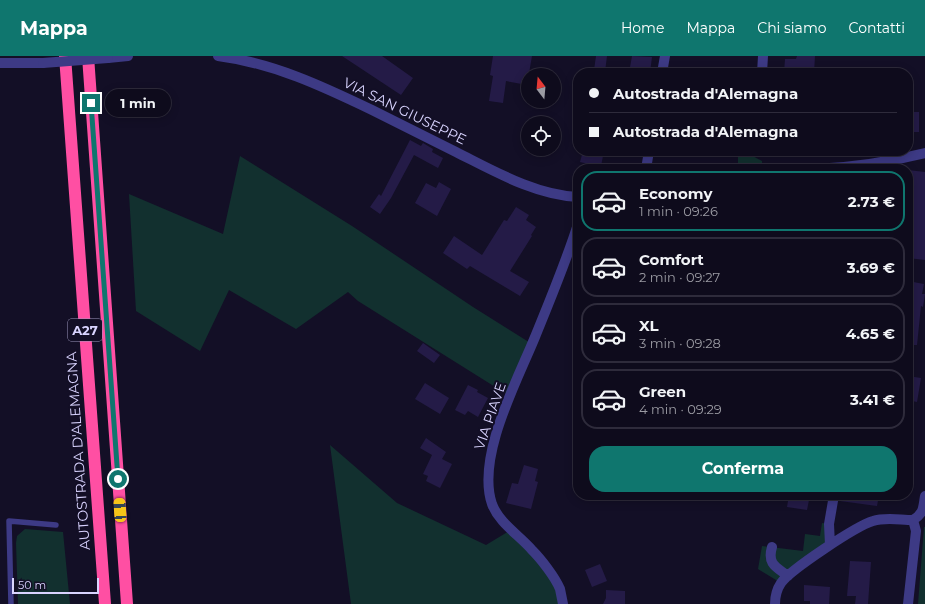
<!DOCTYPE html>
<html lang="it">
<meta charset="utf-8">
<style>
:root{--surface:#0e0b1c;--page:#171425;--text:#f1f3f6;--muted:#9b9ba3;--line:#2e2b3b;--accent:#0f766e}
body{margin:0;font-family:Montserrat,sans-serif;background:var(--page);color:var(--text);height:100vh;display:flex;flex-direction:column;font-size:15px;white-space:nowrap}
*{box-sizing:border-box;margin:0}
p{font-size:13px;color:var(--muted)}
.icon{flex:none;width:22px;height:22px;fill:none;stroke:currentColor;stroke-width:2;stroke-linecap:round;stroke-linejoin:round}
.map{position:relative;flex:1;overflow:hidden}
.drawer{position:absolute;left:573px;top:108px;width:340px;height:336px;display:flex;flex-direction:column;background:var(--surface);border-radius:16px;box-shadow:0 2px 10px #0003,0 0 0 1px var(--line)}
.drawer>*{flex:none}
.top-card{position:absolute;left:573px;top:12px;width:340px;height:88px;border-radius:16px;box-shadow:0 2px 10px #0003,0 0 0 1px var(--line);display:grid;align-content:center;height:88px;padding:0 16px;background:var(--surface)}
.needle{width:26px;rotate:344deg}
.tools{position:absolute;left:521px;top:12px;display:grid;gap:8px}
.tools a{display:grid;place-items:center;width:40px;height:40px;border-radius:50%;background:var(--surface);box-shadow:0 2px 10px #0003,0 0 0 1px var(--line);font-size:20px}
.scale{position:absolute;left:12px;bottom:10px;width:87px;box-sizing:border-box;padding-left:4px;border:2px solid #d9d4ff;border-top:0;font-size:11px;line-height:14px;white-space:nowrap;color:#d9d4ff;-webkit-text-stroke:3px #130f26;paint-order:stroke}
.end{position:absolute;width:18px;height:18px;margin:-9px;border:5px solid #0f766e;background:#fff;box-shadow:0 0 0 2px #fff}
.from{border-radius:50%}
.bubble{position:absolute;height:28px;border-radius:14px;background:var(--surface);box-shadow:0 2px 10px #0003,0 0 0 1px var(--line);font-size:13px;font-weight:700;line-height:28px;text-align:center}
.car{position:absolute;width:12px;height:24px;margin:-12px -6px;border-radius:5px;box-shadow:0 0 3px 1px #0007;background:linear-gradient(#f5c518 24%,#345 0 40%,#f5c518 0 76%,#345 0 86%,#f5c518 0)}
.top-card b{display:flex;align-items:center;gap:14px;height:38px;font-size:15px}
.top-card b+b{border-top:1px solid var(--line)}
.top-card i{width:10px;height:10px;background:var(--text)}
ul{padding:7px 0 0;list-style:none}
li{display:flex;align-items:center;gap:12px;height:60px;margin:0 8px 6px;padding:0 8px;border:2px solid var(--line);border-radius:16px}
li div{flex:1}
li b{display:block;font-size:15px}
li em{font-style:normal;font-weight:700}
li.on{border-color:var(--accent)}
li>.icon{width:36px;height:36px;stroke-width:1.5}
.button{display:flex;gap:8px;margin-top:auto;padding:8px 16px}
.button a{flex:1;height:46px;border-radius:16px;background:var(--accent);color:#fff;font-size:16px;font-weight:700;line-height:46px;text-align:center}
header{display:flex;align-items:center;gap:24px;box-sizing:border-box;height:56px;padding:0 20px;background:var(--accent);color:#fff}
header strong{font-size:19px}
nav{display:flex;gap:22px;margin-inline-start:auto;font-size:14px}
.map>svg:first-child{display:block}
</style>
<header>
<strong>Mappa</strong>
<nav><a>Home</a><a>Mappa</a><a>Chi siamo</a><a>Contatti</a></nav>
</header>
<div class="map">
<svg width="925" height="548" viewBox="0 0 925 548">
<rect width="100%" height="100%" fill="#130f26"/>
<path fill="#12302f" d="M738,95H743L762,105V113H738Z
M240,100L352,170L473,251L532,288L511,341L358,245L348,236L296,273L229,234L200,295L136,255L129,138L223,178Z
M330,389L397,447L486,489L511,474L545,511L563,548H351Z
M822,467L829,468L830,489L781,527L758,513L762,490L803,495L805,478L820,480Z
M924,471H925V548H918Z
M25,473L63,476L70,548H18L16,487L17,480Z"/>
<path fill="#241b47" d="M342,0H382L413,22L401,39Z
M493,0H532L527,29L506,25L503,47L489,45L493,20L490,19Z
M596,0H607L605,16L594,14Z
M632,0L652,1L650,17H629Z
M797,0H815L814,17H784L785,3H796Z
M909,56H919V76H908Z
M410,84L421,90L423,87L433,93L432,96L443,102L438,112L414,99L391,142L380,158L370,151L379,138L381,140Z
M583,95H604L601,110L593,108V109L580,106Z
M908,114L925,116V204L908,202Z
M439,126L451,133L437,160L415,147L426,127L436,132Z
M516,151L529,159L526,164L536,171L531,179L532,180L510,215L529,226L520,240L470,210L467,213L443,197L454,180L482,199L504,164L507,165Z
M908,225L924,228L922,238H925L923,251L921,250L917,289H908Z
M423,287L440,299L434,307L417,295Z
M908,320L921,322L917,346L908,344Z
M425,327L449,342L440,358L415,343Z
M468,329L478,334L477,336L488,342L478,361L468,355L465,359L455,354Z
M426,382L446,396L442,403L452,408L440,432L426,425L428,420L423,418L432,399L420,392Z
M524,409L538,413L535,425L538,426L531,453L506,447L512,427L518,428Z
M789,439H810L807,454L787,451Z
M840,439H879L877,450L840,445Z
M850,505L871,506L868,548H855L856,540H847Z
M600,508L607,525L592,531L585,514Z
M804,529L830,531L829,548H810V545H804Z
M606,534L625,535V548H603L606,542Z"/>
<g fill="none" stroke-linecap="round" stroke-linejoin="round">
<path stroke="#3d3a85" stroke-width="5.5" d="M11,548L9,465L56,469"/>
<path stroke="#3d3a85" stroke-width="10" d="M218,0C273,7 322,30 372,54C400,68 428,82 456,96C494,115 535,139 578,141
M108,2L128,0
M0,7H43
M662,17L665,0
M762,17L763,0
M646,113L649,95
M816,113C853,111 889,106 925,97
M830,489L829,468L834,439
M772,491C767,508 776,511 788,520
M563,548C562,543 561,538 560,533C555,521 541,503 532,494C519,479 499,467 492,448C476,401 517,325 535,281C550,244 566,206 578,168
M775,548C775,541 777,533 781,527C790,514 856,470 873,465C885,461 900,464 913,464
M908,548L916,475L913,464C924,457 923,452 925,440"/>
<path stroke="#ff4fa3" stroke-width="12" d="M65,0L105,548
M88,0L127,548"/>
<path stroke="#3d3a85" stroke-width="10" d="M43,7L108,2"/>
</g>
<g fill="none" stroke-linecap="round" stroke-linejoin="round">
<path stroke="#0f766e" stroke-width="5" d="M91,47L118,423"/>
</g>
<g text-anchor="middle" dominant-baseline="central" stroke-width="4" stroke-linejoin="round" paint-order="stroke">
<rect fill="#130f26" stroke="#9e99be" stroke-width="1" x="68" y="263" width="34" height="22" rx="3"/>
<g font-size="13" font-weight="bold" fill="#d9d4ff">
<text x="85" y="274">A27</text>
</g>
<g font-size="14" fill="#d9d4ff" stroke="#130f26">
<text transform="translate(405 55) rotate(26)">VIA SAN GIUSEPPE</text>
<text transform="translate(490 360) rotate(-71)">VIA PIAVE</text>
<text transform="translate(78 395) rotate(-94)">AUTOSTRADA D'ALEMAGNA</text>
</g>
</g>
</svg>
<div class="tools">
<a><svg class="needle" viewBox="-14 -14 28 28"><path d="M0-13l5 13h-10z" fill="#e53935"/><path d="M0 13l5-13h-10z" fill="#9b9ba3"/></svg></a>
<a><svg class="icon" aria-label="locate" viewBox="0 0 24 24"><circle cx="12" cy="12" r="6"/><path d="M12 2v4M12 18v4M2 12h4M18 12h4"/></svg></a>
</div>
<div class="scale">50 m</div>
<i class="end from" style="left:118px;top:423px"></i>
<i class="end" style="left:91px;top:47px"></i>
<div class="bubble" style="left:105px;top:33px;width:66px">1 min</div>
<i class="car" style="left:120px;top:454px;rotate:356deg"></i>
<div class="top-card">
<b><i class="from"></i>Autostrada d'Alemagna</b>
<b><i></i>Autostrada d'Alemagna</b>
</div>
<section class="drawer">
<ul>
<li class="on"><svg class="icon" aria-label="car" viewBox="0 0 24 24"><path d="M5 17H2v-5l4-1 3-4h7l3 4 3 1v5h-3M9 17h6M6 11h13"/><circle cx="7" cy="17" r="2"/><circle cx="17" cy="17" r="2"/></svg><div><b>Economy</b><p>1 min · 09:26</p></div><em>2.73 €</em></li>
<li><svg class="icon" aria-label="car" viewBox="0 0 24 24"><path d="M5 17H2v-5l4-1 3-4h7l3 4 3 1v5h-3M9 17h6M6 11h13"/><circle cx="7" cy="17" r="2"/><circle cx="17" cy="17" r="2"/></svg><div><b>Comfort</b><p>2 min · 09:27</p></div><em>3.69 €</em></li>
<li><svg class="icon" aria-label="car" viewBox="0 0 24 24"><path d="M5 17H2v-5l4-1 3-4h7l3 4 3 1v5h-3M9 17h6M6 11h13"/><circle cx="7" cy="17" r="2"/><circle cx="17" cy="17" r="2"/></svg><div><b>XL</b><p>3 min · 09:28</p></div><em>4.65 €</em></li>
<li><svg class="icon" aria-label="car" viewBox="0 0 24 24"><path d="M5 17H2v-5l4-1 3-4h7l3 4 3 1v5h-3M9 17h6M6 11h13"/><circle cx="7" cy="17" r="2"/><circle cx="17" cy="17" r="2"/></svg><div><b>Green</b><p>4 min · 09:29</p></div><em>3.41 €</em></li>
</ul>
<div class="button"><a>Conferma</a></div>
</section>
</div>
